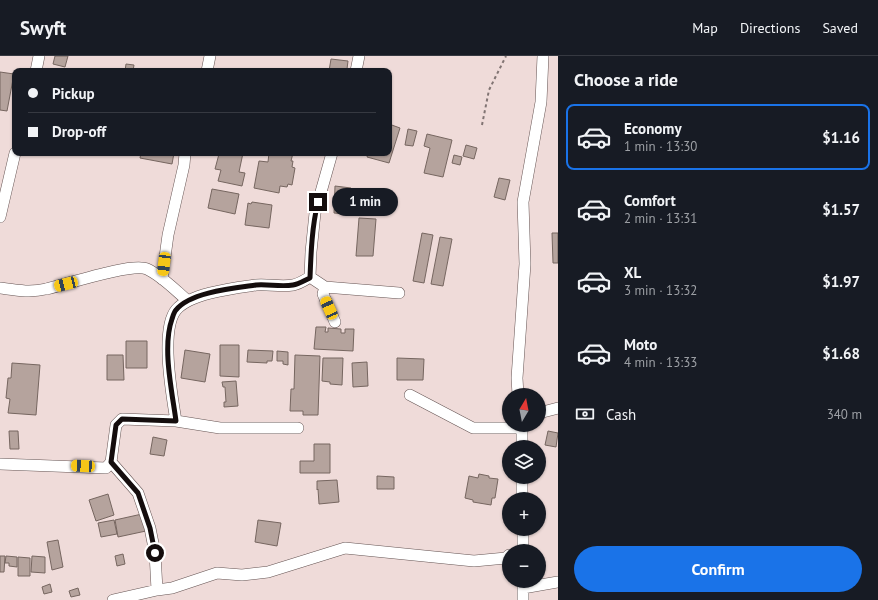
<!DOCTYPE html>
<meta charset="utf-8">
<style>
:root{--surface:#171b24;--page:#20242c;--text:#f1f3f6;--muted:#9ea1a6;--line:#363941;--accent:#1a73e8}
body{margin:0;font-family:"PT Sans",sans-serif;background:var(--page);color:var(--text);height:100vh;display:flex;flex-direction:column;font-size:15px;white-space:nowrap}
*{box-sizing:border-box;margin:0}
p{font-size:13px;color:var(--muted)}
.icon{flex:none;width:22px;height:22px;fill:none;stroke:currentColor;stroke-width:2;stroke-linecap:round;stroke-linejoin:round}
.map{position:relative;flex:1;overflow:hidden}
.details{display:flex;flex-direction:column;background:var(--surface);width:320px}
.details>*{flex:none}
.guide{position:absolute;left:12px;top:12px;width:380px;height:88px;border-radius:8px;box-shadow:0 1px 3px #0004;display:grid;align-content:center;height:88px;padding:0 16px;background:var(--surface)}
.needle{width:26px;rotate:10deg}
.controls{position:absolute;left:502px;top:332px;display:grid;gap:8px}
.controls a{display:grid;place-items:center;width:44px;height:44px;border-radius:50%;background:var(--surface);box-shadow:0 1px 3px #0004;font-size:20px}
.end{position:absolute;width:18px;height:18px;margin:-9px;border:5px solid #140d0d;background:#fff;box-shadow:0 0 0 2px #fff}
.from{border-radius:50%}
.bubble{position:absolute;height:28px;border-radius:14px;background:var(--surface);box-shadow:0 1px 3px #0004;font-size:13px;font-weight:600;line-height:28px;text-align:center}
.car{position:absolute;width:12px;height:24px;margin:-12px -6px;border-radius:5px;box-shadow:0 0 3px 1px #0007;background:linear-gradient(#f5c518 24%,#345 0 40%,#f5c518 0 76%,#345 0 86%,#f5c518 0)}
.guide b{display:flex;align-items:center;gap:14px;height:38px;font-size:15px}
.guide b+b{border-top:1px solid var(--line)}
.guide i{width:10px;height:10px;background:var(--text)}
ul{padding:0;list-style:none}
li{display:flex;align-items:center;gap:12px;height:66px;margin:0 8px 6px;padding:0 8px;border:2px solid transparent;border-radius:8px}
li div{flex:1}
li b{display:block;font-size:15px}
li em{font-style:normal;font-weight:600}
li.on{border-color:var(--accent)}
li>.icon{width:36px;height:36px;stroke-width:1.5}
h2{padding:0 16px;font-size:18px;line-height:48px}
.pay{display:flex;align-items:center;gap:10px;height:44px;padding:0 16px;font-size:15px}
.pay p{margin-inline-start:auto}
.action{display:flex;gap:8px;margin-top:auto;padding:8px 16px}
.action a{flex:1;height:46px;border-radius:24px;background:var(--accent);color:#fff;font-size:16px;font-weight:600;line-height:46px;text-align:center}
header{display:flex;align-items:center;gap:24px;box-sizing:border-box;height:56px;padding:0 20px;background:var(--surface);border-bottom:1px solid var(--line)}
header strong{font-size:19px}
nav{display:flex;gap:22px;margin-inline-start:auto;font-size:14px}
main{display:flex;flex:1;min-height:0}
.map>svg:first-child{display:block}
</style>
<header>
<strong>Swyft</strong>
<nav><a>Map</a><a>Directions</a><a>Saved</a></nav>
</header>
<main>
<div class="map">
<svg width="558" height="544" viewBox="0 0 558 544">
<rect width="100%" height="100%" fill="#efdbd9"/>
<path fill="#b5a39d" stroke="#766660" d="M55,0H68L65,11L53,8Z
M331,3L348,5L347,13L351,14V15H329Z
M126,8L134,9L133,15H125Z
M0,16L14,18L7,55L0,54Z
M389,68L400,72L389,107L367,101L368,97H389Z
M408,73L417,75L413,90L405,89Z
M427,78L452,84L443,121L424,117L430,92L424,90Z
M466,89L477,92L474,103L463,100Z
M141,97H174L172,108L140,102Z
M224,97H243L239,116L245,117L242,130L218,125L221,114L215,113L219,98L224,99Z
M269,97H293L291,105H293L292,111L295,112L292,129L288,128L287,131L280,130L279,137L254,132L259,105L268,106Z
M454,99L462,101L460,109L452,107Z
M499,122L510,124L505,144L494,141Z
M335,130L351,132L350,138H356L355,159L334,157Z
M212,133L239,138L235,158L208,152Z
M252,146L272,149L269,172L245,169L248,147L251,148Z
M359,162L376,163L373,200H356Z
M422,177L433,179L424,227L413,225Z
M552,177H558V207H553Z
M440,181L452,183L443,230L431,228Z
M316,271H326L325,276H328V272L341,273V277H345V273H354L353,295L314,293Z
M126,285H147V312H126Z
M220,289H239V321L220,320Z
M185,294L210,298L205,326L181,322Z
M248,294L273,295L272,305H267V307L247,306Z
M277,295L288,296V309L283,308V305H277Z
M107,299H123L124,324H107Z
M295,299L320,300L318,359H303V355H290L291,333H294Z
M323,302H343L342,329L330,328V326L322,325Z
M397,302L424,303L423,324H397Z
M367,306L368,330L353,331L352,307Z
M12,307L40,309L36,359L8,357L10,343L6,342L8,322H11Z
M236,325L238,350L224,351V346H226L225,331H223L222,326Z
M9,375H18L19,393H10Z
M548,375L558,377L556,391L545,389Z
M153,381L167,384L164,400L150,398Z
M314,388H330V417H300V405H314Z
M479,418L489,420V422L498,423L495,442H492L491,449L473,446V444L465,442L469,420L478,422Z
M377,420L394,421V433H377Z
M337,424L339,446L319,448L318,433L317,434V425Z
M108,438L114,459L96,465L89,444Z
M142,458L146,475L118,481L115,464Z
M114,464L117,478L101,481L98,467Z
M258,464L281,467L277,490L255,486Z
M58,484L63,511L52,514L47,486Z
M123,498L125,508L117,510L115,500Z
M0,500H5L4,516H0Z
M6,500L17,501V511L9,510V507H5Z
M32,500L45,501V517L31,516Z
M18,501L30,502V520H18Z
M50,528L52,536L44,538L42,531Z
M78,532L80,539L71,541L69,535Z"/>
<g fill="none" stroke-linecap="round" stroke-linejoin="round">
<g stroke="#655453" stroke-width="12">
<path id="minor" d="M36,15L39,0
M207,15L210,0
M356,15L359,0
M332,97L315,157L311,196L310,221L325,231L399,237
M0,161L15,97
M162,223L168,179L184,109L185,97
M325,231L323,238L335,266
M0,232C15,234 30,237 46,233C65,229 132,206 147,213C162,220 175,234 188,245
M410,339L473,372H522L521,369
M518,339L517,322L525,208L523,146L541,46L543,0
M539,357L558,352
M176,365C172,340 160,274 176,254C190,237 235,232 256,229C268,228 281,231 293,229C299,228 305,224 310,221
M522,391V372L525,369
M111,406L138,437L150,472L155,497L157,534
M0,408L106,412L111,406L116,369L122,363L176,365L220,372H298
M522,421V443
M523,473V495
M523,526V544
M523,532L558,526
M113,544L157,534L172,532L217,517L242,519L268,516L345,492L474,505L506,502L509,499"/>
</g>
<path stroke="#817473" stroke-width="2" stroke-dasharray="3 3" stroke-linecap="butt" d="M482,69L489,34L506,0"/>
<use href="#minor" stroke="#fff" stroke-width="11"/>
</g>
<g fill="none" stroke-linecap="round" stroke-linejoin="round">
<path stroke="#140d0d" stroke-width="5" d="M155,497L150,472L138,437L111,406L116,369L122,363L176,365C172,335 162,291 172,263C173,260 174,256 176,254C190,236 235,232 256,229C268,228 281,231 293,229C299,228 305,224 310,222C311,196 312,170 318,146"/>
</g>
</svg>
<div class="controls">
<a><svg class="needle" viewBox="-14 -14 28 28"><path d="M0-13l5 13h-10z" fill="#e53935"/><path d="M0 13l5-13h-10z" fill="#9ea1a6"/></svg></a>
<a><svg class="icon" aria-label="layers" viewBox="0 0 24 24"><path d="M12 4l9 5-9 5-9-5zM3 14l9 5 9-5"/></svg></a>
<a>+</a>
<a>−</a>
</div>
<i class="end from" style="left:155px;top:497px"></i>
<i class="end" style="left:318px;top:146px"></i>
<div class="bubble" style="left:332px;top:132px;width:66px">1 min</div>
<i class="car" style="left:164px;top:208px;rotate:187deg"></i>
<i class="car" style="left:66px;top:228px;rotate:256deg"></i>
<i class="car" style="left:329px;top:252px;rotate:336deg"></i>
<i class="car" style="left:83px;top:410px;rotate:273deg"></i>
<div class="guide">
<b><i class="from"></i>Pickup</b>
<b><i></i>Drop-off</b>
</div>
</div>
<section class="details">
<h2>Choose a ride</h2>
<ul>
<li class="on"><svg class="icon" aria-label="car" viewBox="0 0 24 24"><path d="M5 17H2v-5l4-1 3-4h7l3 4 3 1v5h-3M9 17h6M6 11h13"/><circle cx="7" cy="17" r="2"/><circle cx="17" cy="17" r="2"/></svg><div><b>Economy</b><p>1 min · 13:30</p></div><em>$1.16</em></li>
<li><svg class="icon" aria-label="car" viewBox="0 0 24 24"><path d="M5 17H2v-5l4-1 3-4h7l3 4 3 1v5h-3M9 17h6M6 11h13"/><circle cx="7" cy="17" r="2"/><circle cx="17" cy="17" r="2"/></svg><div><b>Comfort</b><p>2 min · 13:31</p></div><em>$1.57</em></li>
<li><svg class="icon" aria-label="car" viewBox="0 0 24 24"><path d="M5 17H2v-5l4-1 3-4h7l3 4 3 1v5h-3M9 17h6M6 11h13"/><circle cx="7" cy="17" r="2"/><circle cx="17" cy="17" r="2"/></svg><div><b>XL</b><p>3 min · 13:32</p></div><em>$1.97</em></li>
<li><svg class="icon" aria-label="car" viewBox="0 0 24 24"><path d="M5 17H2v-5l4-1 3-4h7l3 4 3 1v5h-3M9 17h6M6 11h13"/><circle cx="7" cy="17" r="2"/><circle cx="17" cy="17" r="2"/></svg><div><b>Moto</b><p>4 min · 13:33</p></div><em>$1.68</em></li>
</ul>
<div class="pay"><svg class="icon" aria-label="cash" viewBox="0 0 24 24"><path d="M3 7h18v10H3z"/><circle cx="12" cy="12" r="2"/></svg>Cash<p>340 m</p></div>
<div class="action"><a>Confirm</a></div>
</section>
</main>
